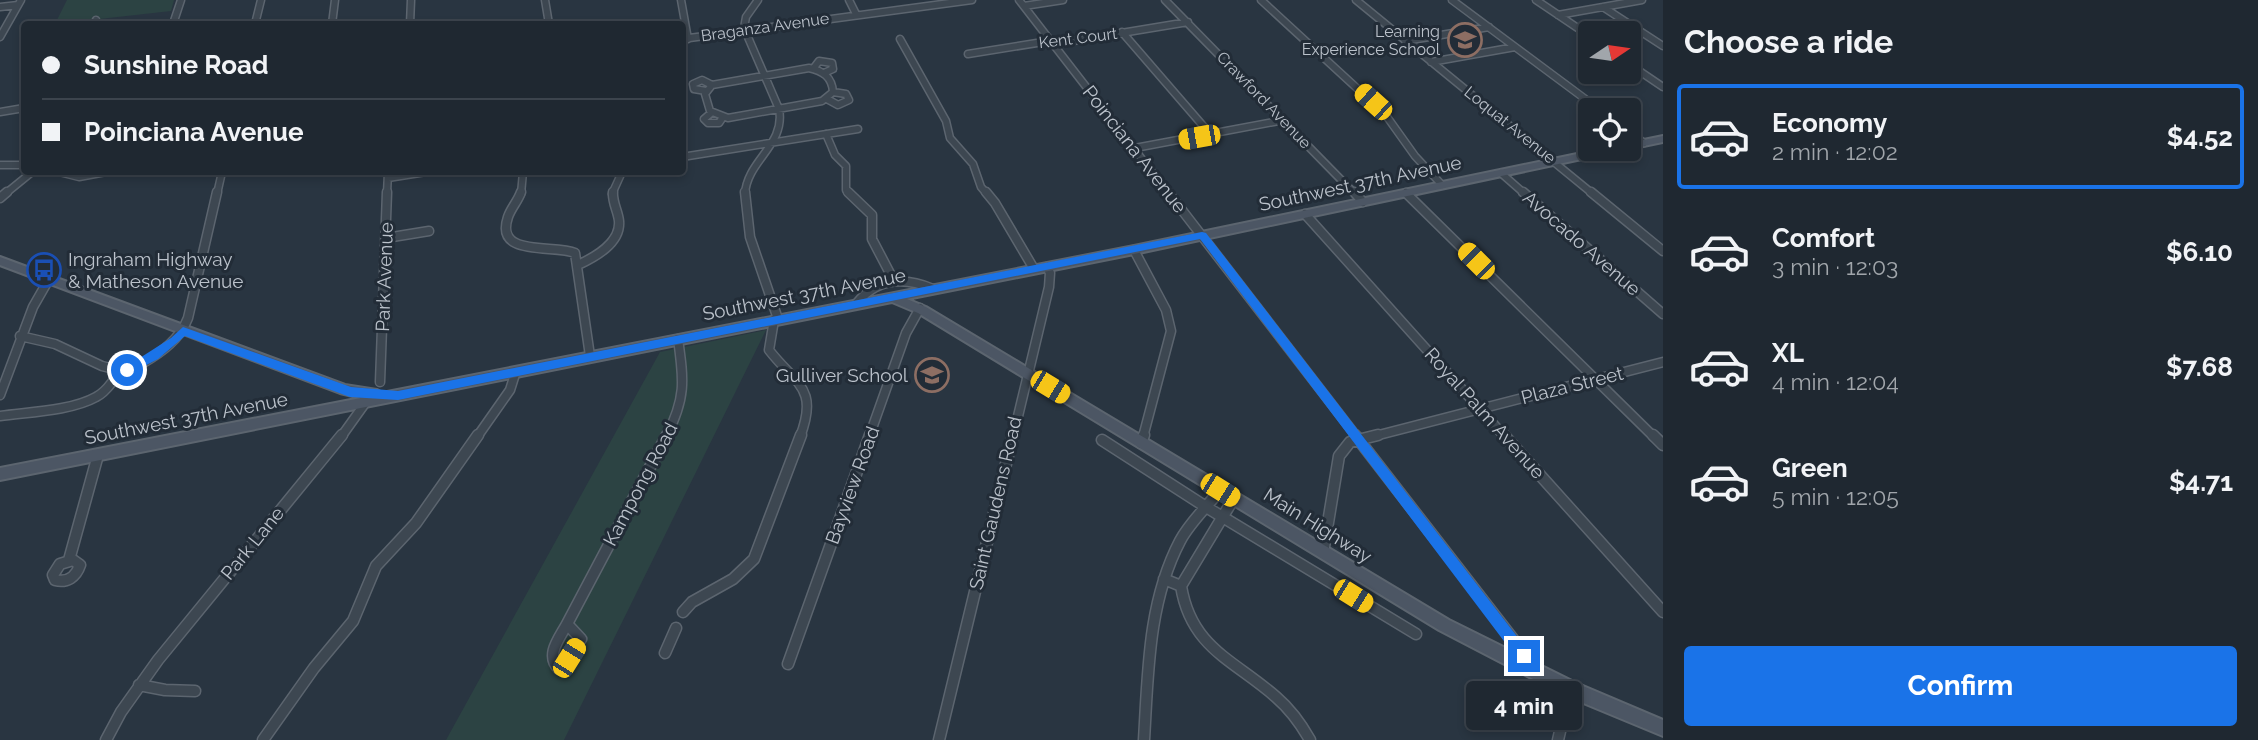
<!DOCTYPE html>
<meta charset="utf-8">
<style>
:root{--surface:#1f2831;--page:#2c343d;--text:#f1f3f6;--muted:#a1a6ab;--line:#3c444d;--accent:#1a73e8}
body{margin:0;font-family:Raleway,sans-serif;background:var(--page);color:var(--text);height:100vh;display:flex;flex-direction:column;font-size:26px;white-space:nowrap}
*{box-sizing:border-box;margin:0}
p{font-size:23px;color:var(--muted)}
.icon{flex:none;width:38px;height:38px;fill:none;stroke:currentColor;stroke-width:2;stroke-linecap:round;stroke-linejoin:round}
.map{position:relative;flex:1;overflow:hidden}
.drawer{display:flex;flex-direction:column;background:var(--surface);width:595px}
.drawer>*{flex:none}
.top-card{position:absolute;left:21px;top:21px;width:665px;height:154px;border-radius:7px;box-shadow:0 4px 10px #0003,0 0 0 2px var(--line);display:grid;align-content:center;height:154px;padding:0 21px;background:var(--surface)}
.needle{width:46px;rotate:77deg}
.fabs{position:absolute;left:1578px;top:21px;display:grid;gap:14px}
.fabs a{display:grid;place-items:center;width:63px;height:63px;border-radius:7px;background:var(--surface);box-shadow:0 4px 10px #0003,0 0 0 2px var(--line);font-size:35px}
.end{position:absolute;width:32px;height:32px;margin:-16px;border:9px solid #1a73e8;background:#fff;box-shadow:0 0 0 4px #fff}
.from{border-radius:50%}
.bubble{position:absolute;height:49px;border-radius:7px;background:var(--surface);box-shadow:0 4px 10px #0003,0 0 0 2px var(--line);font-size:23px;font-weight:700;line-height:49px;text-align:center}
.car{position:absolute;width:21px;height:42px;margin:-21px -10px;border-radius:9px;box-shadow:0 0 5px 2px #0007;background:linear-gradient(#f5c518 24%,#345 0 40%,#f5c518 0 76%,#345 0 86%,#f5c518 0)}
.top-card b{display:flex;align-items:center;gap:24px;height:66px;font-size:26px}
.top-card b+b{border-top:2px solid var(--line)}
.top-card i{width:18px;height:18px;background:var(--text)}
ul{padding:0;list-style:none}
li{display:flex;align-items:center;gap:21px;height:105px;margin:0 14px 10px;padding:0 7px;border:4px solid transparent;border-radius:7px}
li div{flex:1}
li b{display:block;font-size:26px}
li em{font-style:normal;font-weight:700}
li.current{border-color:var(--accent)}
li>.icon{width:63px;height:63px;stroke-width:1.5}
h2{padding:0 21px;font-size:32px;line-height:84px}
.cta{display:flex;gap:14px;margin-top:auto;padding:14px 21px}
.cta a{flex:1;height:80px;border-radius:7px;background:var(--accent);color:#fff;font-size:28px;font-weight:700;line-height:80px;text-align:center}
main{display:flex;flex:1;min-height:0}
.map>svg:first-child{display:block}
</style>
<main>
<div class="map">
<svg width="1663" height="740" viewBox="0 0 1663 740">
<rect width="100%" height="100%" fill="#293541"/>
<path fill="#2c4343" d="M67,0H174L171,11L55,24Z
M766,330L564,740H446L660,352Z"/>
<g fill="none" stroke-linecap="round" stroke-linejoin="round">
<g stroke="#5c656f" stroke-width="9">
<path id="street-far2" d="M545,0L549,24
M681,0L688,39
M849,0L856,14
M1019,0L1169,194
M1165,0L1355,194
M1261,0L1385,114L1415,156L1442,185
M1356,0L1593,194
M1452,0L1600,110
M1536,0L1591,37
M1024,6L1063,0
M0,7L18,5
M1603,7L1663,46
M1558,15L1642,0
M94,24L96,20
M173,24L181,0
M255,24L261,0
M332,24L335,0
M410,24L411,0
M1122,32L1211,135
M0,37L21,0
M682,39L972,0
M900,39L946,121L950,138L973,164L981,187L987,194
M1405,41L1489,27
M968,54L1043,42L1061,43L1188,22
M1431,62L1515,47
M1629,64L1663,87
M809,68C823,71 832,77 833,92L822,101L728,118L710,111L705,94L712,85Z
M813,69L819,61L832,63L833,69L824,73
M706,91L694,89L693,84L702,80L712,85
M827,99L838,105L849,100L846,94L833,92
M0,112L24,108
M711,113L704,119L708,123H719L723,117
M1629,132L1644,143
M826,134L835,155L846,166V190L850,194
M1135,148L1284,120
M682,157L858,129
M0,165H24
M59,172L79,177L106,172
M1501,173L1525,194
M388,178L426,172
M5,194L32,172
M217,194L222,172
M387,194L388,172
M521,194L523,172
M612,194L622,172
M745,194C747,160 786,145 779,109L744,28L746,17L758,0"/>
</g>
<g stroke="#5c656f" stroke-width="11">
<path id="street-far1" d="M521,192C518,201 511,208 508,217C494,258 555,244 575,253L590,356
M745,192L750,237L778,319
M848,192L872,215V239L894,281
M986,192L995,203L1034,269
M1168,192L1357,437
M1354,192L1363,202
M1523,192L1663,314
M1591,192L1663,251
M1406,193L1654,437
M0,198L7,192
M1305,214L1505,437
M386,238L429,231
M1134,250L1166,310L1171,331L1143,437
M578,265C595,257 621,243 619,221C618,211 612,202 613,192
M857,303C877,278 905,277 933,289
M774,320L769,350C796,385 819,387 800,437
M20,336L55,344L102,366L122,371
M380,382L387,192
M0,395L33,307L49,279
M0,416C28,412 71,411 96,397C110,390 112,378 123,371C128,367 137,366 143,363C162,352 180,339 188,318L217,192
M341,437L366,402
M477,437L510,390L516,371
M666,437C686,398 684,381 678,339
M869,437L906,333L920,308
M1013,437L1049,287L1050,273L1047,267
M1371,437L1663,362"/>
</g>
<g stroke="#5c656f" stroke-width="13">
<path id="street" d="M1355,435L1520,648L1524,657L1523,667
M1504,435L1663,612
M1653,435L1663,445
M1102,440L1206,507L1416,634
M1141,443L1144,435
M1323,553L1339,456L1350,442L1378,435
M69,560L98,455
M73,560L80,565C76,577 67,583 55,580L53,575L60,564Z
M1164,579L1181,586C1191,648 1234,660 1276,697C1290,709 1301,724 1310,740
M1181,586L1234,498
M683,612L692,602L733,579L754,559L801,435
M567,624L581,639L559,669C545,655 559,639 567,624Z
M567,624L667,435
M665,653L676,628
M788,664L870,435
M139,685L165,690L195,691
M106,740L121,712L158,660L342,435
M263,740L314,668L353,621L376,566L416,523L478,435
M939,740L1013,435
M1144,740C1148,673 1148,602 1180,541C1190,522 1207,507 1220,490
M1558,740L1570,689"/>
</g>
<g stroke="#5c656f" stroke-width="4">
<path id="secondary" d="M1663,136V142L1629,149H1628L1629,143Z
M1601,149H1620L1615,152L1134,254L907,299L926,307L1449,620L1576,683L1663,720V736L1564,695L1439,630L918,313L892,302L0,480V468L361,398L340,393L0,265V257L345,385L377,390L382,393L1134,246Z"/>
</g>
<use href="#street-far2" stroke="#3d4751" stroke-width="6"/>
<use href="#street-far1" stroke="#3d4751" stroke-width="8"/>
<use href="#street" stroke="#3d4751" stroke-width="10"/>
<use href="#secondary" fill="#4c5664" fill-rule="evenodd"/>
</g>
<path fill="#1a73e8" d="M1202,232L1206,233L1529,652V661H1519L1200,239L398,400L350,397L185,336L158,359L131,373L127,375L121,370L171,338L183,327L351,387L398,391Z"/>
<defs>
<g id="school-ring" transform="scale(1.75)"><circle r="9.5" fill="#222c37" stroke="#8d6e63" stroke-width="1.5"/><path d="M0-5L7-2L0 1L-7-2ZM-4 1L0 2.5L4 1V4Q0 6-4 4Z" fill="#8d6e63"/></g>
<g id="bus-ring" transform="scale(1.75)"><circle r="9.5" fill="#222c37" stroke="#1a4fb4" stroke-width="1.5"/><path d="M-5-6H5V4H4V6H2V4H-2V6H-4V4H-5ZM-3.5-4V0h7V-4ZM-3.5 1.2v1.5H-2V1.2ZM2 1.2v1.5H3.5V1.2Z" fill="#1a4fb4"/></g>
</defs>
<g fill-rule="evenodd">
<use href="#school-ring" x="1465" y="40"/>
<use href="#bus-ring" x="44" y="270"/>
<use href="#school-ring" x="932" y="375"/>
</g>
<g text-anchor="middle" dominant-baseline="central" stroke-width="6" stroke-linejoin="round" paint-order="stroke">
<g font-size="16" fill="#bbc2cb" stroke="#222c37">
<text transform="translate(765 27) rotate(-8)">Braganza Avenue</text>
<text transform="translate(1078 38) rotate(-7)">Kent Court</text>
<text transform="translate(1264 100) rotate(46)">Crawford Avenue</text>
<text transform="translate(1510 125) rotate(39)">Loquat Avenue</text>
</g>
<g font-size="16" fill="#bbc2cb" stroke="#222c37" text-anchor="end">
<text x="1440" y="31">Learning<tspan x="1440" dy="18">Experience School</tspan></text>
</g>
<g font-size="19" fill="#bbc2cb" stroke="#222c37">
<text transform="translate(1135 149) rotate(52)">Poinciana Avenue</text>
<text transform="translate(1360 183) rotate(-12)">Southwest 37th Avenue</text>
<text transform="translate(1582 243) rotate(41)">Avocado Avenue</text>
<text transform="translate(384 277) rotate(-88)">Park Avenue</text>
<text transform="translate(804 294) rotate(-11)">Southwest 37th Avenue</text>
<text transform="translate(1572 385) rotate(-14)">Plaza Street</text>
<text transform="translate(1485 413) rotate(48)">Royal Palm Avenue</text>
<text transform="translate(186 418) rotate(-11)">Southwest 37th Avenue</text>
<text transform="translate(640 484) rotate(-62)">Kampong Road</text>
<text transform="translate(852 485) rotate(-70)">Bayview Road</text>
<text transform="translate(995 503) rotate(-77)">Saint Gaudens Road</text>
<text transform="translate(1318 525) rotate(32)">Main Highway</text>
<text transform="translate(252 543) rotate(-51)">Park Lane</text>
</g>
<g font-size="19" fill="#bbc2cb" stroke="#222c37" text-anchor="start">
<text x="68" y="259">Ingraham Highway<tspan x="68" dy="22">&amp; Matheson Avenue</tspan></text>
<text x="908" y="375" text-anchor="end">Gulliver School</text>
</g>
</g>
</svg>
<div class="fabs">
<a><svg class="needle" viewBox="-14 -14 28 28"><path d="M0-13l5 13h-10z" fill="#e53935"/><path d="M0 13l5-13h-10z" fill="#a1a6ab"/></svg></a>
<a><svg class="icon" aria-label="locate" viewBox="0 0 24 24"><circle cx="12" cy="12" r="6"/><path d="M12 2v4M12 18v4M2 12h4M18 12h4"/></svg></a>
</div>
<i class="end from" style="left:127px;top:370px"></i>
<i class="end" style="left:1524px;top:656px"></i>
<div class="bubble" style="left:1466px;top:681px;width:116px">4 min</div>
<i class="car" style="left:1373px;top:102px;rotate:312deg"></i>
<i class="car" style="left:1199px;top:137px;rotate:260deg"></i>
<i class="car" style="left:1476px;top:261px;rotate:315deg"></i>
<i class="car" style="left:1050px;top:387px;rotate:121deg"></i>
<i class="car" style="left:1220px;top:490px;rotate:122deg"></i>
<i class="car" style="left:1353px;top:596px;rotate:122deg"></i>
<i class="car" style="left:569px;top:658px;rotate:32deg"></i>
<div class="top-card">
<b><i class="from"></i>Sunshine Road</b>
<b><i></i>Poinciana Avenue</b>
</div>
</div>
<section class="drawer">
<h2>Choose a ride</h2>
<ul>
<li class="current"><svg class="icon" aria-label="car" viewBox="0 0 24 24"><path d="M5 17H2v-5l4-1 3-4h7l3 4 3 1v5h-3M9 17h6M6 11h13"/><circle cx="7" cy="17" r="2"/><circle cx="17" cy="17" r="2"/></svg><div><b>Economy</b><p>2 min · 12:02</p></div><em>$4.52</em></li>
<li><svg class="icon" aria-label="car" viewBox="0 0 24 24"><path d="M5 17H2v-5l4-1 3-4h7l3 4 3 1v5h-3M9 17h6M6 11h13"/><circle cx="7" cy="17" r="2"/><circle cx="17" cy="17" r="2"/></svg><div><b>Comfort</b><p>3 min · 12:03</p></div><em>$6.10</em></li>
<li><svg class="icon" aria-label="car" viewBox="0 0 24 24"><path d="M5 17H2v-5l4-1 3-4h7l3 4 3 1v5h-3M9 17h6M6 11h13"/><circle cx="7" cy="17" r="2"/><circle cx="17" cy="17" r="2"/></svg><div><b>XL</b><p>4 min · 12:04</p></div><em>$7.68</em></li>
<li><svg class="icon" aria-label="car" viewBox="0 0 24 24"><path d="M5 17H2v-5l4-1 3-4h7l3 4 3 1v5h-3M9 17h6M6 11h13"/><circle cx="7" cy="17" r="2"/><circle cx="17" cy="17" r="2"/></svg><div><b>Green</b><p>5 min · 12:05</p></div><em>$4.71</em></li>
</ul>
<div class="cta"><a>Confirm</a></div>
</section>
</main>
